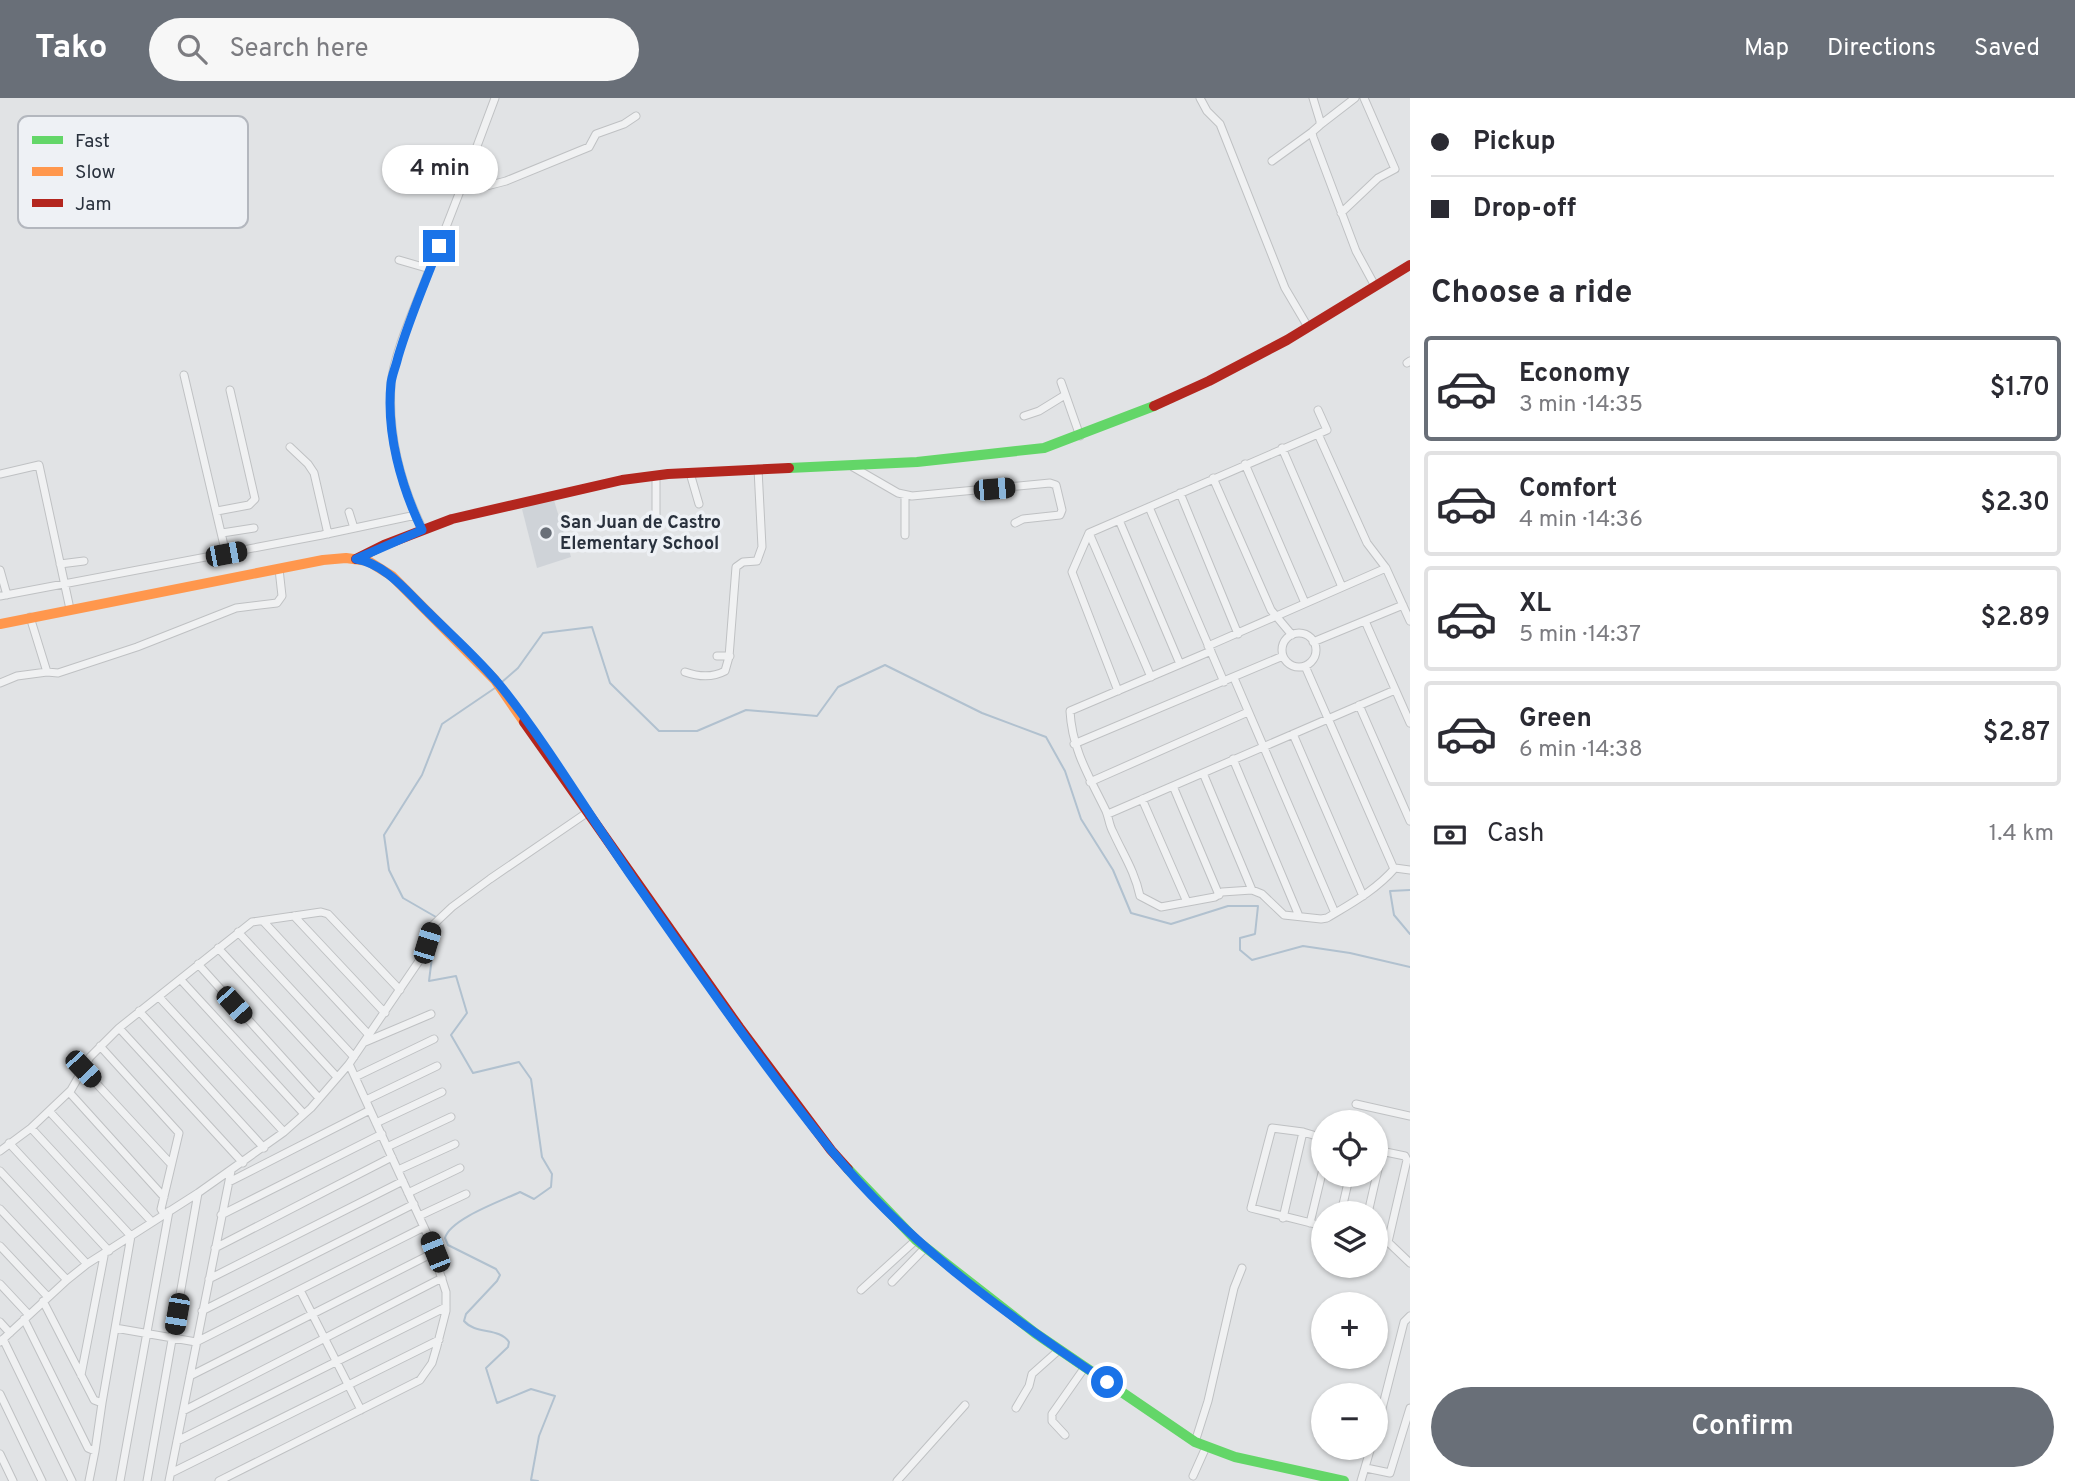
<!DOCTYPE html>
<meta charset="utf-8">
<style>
:root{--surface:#fff;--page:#f7f7f7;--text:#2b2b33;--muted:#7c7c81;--line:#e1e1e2;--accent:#696f78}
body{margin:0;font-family:Overpass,sans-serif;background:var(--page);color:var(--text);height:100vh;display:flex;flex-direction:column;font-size:26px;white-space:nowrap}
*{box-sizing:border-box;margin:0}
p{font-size:23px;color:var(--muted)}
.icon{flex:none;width:38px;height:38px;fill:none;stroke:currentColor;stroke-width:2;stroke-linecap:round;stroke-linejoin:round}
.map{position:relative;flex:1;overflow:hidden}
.panel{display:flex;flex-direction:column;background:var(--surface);width:665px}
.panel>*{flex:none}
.guide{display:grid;align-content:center;height:154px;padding:0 21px;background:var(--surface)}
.tools{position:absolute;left:1311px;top:1012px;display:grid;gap:14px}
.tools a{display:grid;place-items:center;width:77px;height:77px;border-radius:50%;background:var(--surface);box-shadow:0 2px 5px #0004;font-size:35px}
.end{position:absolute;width:32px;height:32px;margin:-16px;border:9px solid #1a73e8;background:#fff;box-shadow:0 0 0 4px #fff}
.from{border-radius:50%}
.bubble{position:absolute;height:49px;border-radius:24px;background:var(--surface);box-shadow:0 2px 5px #0004;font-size:23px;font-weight:600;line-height:49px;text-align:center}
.car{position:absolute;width:21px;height:42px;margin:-21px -10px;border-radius:9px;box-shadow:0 0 5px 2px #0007;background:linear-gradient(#222 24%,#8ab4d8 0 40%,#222 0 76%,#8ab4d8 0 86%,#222 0)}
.guide b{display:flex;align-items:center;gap:24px;height:66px;font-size:26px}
.guide b+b{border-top:2px solid var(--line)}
.guide i{width:18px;height:18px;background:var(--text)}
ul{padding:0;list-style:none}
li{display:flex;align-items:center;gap:21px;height:105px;margin:0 14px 10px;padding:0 7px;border:4px solid var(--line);border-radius:7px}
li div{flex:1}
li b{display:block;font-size:26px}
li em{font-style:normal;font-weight:600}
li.active{border-color:var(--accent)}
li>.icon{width:63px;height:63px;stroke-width:1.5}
h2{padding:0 21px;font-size:32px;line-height:84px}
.pay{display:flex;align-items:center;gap:18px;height:77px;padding:0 21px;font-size:26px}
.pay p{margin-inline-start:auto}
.action{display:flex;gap:14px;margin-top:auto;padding:14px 21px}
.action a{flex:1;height:80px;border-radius:42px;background:var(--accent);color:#fff;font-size:28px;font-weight:600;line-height:80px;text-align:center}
header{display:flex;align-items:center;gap:42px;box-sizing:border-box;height:98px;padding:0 35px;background:var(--accent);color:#fff}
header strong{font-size:33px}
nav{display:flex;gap:38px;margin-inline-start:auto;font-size:24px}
.search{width:490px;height:63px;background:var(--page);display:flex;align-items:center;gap:18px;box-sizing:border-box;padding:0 24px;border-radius:38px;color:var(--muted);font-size:26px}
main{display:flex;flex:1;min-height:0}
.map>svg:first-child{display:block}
</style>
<header>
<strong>Tako</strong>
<div class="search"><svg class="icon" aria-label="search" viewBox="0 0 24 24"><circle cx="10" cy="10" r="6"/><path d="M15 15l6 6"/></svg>Search here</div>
<nav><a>Map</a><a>Directions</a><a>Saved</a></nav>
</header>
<main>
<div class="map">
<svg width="1410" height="1383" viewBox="0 0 1410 1383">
<rect width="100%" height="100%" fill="#e1e3e5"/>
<path fill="#cfd3d8" d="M553,399L571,459L537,470L522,411Z"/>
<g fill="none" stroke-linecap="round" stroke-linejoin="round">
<path stroke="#b1c1cf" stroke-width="2" d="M502,584L518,570L543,535L592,529L610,585L659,633H697L746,612L817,618L838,589L885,567L982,615L1046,639L1065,673L1081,721L1113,772L1131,815L1171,826L1228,808H1258L1255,836L1240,840V852L1252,862L1303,848L1350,855L1410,869
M1410,792L1390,793L1394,817L1410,836
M436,819L403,800L389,772L384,737L422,677L442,626L495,590
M436,828L429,883L456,878L467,915L451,937L473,975L519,964L531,981L542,1059L552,1076L551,1089L534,1101L520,1094C501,1103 450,1121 445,1140L448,1147L496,1171L500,1177L497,1183L466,1216L464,1223C476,1237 499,1229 509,1244L508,1249L486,1270L497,1305L531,1291L555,1298L539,1338L531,1382L538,1383"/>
<g stroke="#bfc1c3" stroke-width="9">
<path id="street" d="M1200,0L1207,13L1220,26L1285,190L1308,229
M1313,0L1320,23V27L1312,34L1313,39L1356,153L1375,188
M1320,27L1355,0
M1272,63L1312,34
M461,88L479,90L506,83L589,49L596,36L624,26L636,18
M1341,115L1378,80L1395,71L1364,0
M399,162L430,171
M1407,265L1410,263
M184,277L226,456
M1061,284L1080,338
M1024,318L1039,313L1065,297
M1318,336L1367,445L1386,470L1410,523
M290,349L308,366L314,375L328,436
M1282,350L1342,489
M1245,366L1305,505
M853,369L898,395L912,398L1050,385L1056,387L1062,412L1060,417L1023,421L1015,425
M690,375L699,406
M0,376L39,367L70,511
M656,378V424
M1213,380L1271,512L1292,537
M1180,395L1238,536
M1149,409L1224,584
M217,413L249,407L255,401L230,292
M349,414L354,430
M1119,422L1180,566
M423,432C401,387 388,337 391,287C393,257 415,209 426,180C450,120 473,60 495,0
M222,435L254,430
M1089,435L1151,579
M905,437V397
M60,466L84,463
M0,472L7,497
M0,498L322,437L416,417
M30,519L47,574L58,575L137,549L236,510L277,505L282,498L279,471
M1365,523L1410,625
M1282 552a17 17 0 1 1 34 0a17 17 0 1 1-34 0Z
M1313,544L1403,507
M1208,548L1386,470
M1211,553L1070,613C1072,652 1090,680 1106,713C1109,720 1109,727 1113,734C1123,756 1135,774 1140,798L1161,809L1215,799L1222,794L1252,792L1262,796L1284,817L1321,821L1327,820C1352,805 1376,792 1395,770L1410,772
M717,558H730
M1305,568L1394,771
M685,574C699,579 712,580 725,573L729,559L736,469L743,464L757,463L762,449L758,371
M1234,580L1335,815
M0,585L17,578L47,574
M1118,593L1072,474L1089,435L1327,332L1318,312
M1359,607L1410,723
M1293,636L1363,798
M1074,646L1283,558
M1233,661L1299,818
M1203,675L1252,792
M1090,684L1248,614
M1173,688L1219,797
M1142,701L1187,804
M1108,716L1395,592
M294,818L385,915
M263,823L369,937
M238,834L354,959
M218,850L337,979
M198,866L319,1000
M181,882L304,1016
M159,899L284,1034
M139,913L264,1050
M119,930L243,1065
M365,944L431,916
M100,948L179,1035L161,1111L164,1116
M83,971L171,1066
M355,979L434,941
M69,994L164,1099
M366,1002L437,968
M1356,1006L1410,1018
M49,1013L152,1124
M376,1025L442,994
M31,1030L131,1138L102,1305L94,1302L43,1203
M1323,1040L1303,1034L1272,1030L1251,1110L1323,1128
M9,1045L109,1153
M387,1049L451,1019
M1376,1052L1405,1058L1407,1062L1388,1144
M0,1053L31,1030L71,992L90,959L119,930L252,824L321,814L328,816L400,892
M398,1072L455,1046
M0,1073L87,1166
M229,1084L370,1012
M408,1095L460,1070
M0,1111L67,1182
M1341,1115L1350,1076
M1368,1115L1382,1054
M221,1117L382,1036
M419,1118L466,1096
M1283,1120L1303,1034
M1310,1125L1323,1071
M1376,1141L1388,1144L1410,1165
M0,1148L48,1199
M215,1150L392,1059
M209,1181L403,1083
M892,1184L925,1150
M0,1186L29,1217
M300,1192L361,1312
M861,1192L916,1142
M202,1213L414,1106
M24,1221L88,1350L95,1353L102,1305
M0,1224L10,1235
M115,1230L196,1244L424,1129
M3,1241L72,1383
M0,1244L67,1182L87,1166L198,1095L284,1034L311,1010L349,966L419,863L433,827L452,809L490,781L588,714
M81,1277L104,1158
M190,1278L435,1154
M0,1296L42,1383
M1016,1310L1029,1288L1032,1276L1059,1252
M183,1313L442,1180
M1376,1334L1404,1224L1410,1218
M1065,1337L1052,1323V1316L1085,1269
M177,1343L446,1209
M1195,1344L1208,1303L1234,1190L1242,1170
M0,1356L13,1383
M1366,1370L1390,1375L1410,1310
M171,1375L439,1242
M1193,1378L1206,1349
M89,1383L95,1353
M120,1383L169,1113
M147,1383L198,1095
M169,1383L231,1073
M219,1383L420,1282L432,1265L437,1248L446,1213V1194L428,1138L349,966
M897,1383L965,1307
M1361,1383L1371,1349"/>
</g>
<use href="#street" stroke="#f0f1f2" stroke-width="7"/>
<path stroke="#63d668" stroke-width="10" d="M789,370L917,364L1044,350L1154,308
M848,1071L916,1142L1035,1235L1195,1344L1235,1359L1344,1383"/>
<path stroke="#ff974d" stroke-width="10" d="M0,526L323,462L346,460L368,463L392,478L495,582L524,624"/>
<path stroke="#b3261e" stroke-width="10" d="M1154,308L1209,283L1287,242L1410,167
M356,461L384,447L452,421L622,382L668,376L789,370
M524,624L739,929L831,1052L848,1071"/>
</g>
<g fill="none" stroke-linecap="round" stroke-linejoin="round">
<path stroke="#1a73e8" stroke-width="9" d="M439,148C425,185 409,221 398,259C396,268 392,277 391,285C386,335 401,388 422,432L356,461C386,466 407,494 428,514C453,539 481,563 503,591C551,652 590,719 634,782C698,873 761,965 831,1052C908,1146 1006,1217 1107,1284"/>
</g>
<circle fill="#696f78" stroke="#eef1f5" stroke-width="2.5" cx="546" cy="435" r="7"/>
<g text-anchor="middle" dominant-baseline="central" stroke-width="7" stroke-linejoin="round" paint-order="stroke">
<g font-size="18" font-weight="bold" fill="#29313d" stroke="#eef1f5" text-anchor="start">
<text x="560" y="425">San Juan de Castro<tspan x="560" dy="21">Elementary School</tspan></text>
</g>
</g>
<rect x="18" y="18" width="230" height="112" rx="10" fill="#eef1f5" stroke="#b3b7be" stroke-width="2"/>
<rect x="32" y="38" width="31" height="8" fill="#63d668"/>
<rect x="32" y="69" width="31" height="9" fill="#ff974d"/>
<rect x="32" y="101" width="31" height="8" fill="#b3261e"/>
<g font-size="19" fill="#29313d">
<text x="75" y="49">Fast</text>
<text x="75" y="80">Slow</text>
<text x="75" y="112">Jam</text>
</g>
</svg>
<div class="tools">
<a><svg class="icon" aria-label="locate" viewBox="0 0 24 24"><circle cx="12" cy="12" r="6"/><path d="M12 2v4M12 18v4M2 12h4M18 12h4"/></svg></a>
<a><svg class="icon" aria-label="layers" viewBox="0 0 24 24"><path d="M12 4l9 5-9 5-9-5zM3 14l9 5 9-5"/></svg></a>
<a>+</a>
<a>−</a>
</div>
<i class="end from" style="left:1107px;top:1284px"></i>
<i class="end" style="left:439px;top:148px"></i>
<div class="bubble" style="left:382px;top:47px;width:116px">4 min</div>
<i class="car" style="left:994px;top:391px;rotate:85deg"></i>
<i class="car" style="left:226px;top:456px;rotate:79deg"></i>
<i class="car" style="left:427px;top:845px;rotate:17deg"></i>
<i class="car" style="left:234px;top:907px;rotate:138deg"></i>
<i class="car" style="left:83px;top:971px;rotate:137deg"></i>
<i class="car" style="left:435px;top:1154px;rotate:338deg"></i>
<i class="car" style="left:177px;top:1216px;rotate:190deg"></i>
</div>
<section class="panel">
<div class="guide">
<b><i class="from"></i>Pickup</b>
<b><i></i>Drop-off</b>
</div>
<h2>Choose a ride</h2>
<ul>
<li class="active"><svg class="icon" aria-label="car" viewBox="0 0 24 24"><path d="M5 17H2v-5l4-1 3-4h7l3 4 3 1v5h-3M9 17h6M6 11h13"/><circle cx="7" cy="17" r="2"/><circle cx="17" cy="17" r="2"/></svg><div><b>Economy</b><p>3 min · 14:35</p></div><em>$1.70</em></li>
<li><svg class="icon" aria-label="car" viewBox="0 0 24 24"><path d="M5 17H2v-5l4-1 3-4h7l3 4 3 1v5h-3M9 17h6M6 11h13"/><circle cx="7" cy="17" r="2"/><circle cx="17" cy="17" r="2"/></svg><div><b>Comfort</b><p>4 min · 14:36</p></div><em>$2.30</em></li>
<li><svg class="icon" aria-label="car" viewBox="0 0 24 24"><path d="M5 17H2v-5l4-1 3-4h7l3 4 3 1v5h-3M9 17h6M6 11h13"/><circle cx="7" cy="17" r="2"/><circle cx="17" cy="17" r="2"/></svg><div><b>XL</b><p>5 min · 14:37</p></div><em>$2.89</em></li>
<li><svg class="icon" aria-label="car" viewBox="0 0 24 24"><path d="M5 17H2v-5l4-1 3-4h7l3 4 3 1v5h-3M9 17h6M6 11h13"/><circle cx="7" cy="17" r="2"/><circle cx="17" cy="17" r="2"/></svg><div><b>Green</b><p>6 min · 14:38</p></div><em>$2.87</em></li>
</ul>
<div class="pay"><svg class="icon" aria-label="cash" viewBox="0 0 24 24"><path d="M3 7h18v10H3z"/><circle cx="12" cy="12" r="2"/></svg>Cash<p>1.4 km</p></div>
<div class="action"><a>Confirm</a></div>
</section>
</main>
